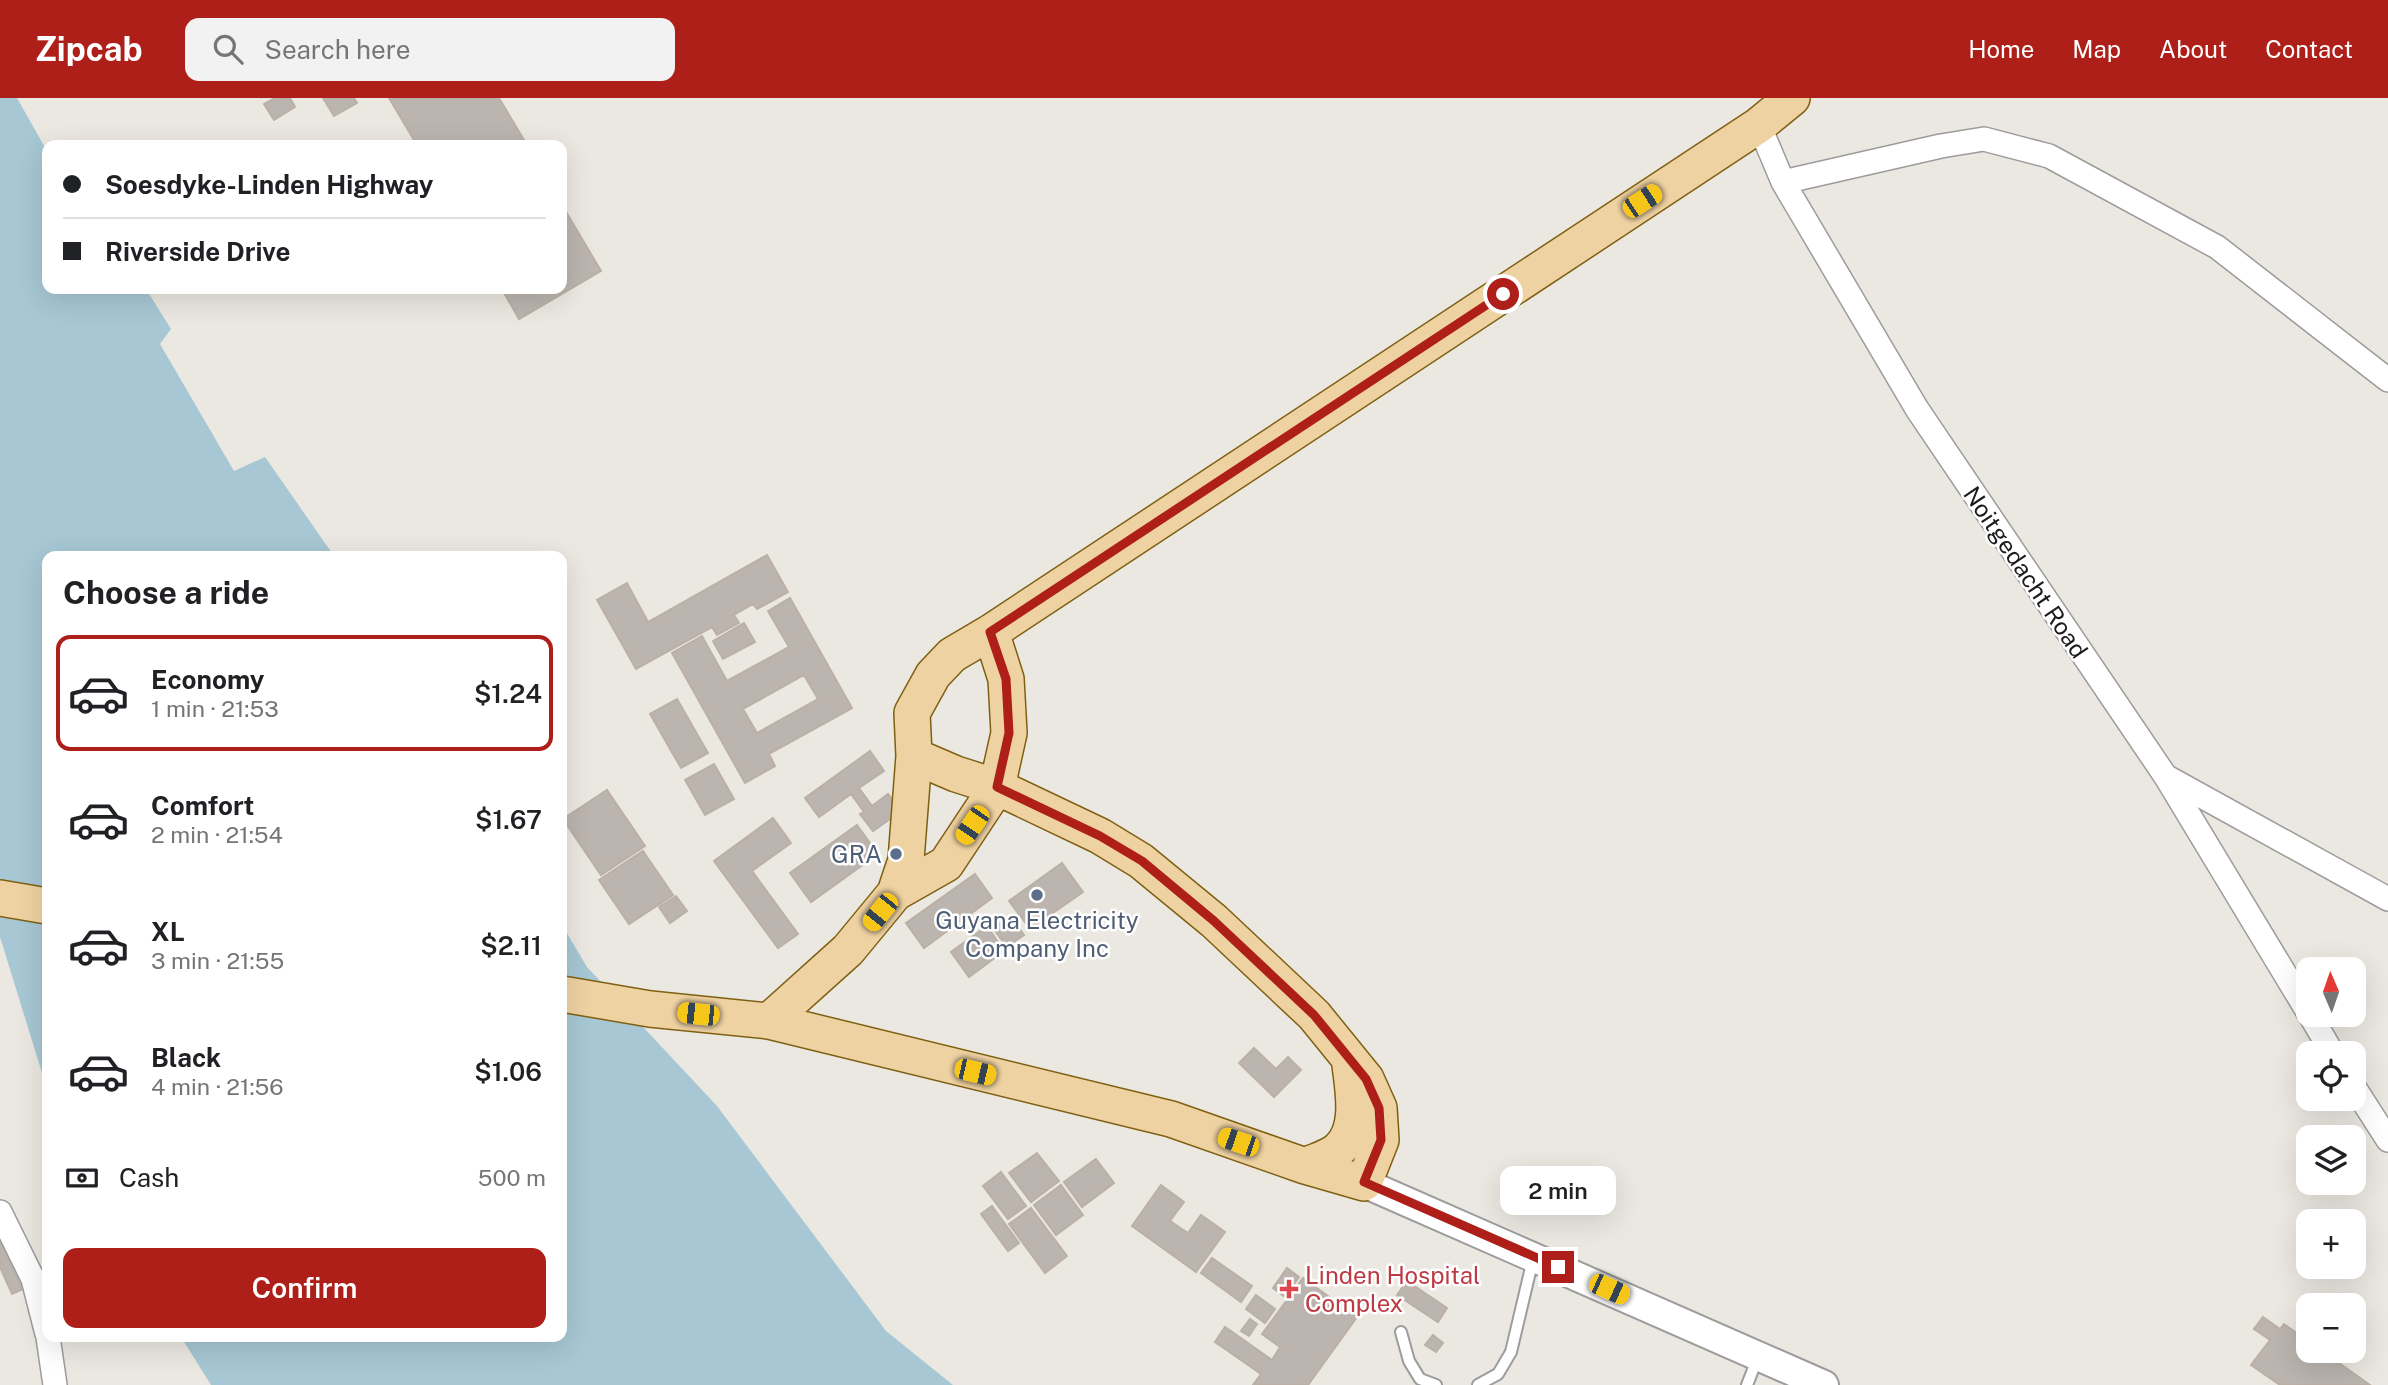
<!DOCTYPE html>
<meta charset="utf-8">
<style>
:root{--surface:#fff;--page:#f2f2f2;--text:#202124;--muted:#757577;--line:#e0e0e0;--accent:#ad1f18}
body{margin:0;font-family:"Public Sans",sans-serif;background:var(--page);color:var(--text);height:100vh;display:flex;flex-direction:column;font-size:26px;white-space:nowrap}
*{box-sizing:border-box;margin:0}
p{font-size:23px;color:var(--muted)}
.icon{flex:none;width:38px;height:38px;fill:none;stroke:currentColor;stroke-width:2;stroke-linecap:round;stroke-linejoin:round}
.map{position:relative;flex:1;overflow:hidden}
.details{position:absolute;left:42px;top:453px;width:525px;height:791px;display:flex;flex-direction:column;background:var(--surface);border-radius:14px;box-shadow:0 7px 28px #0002}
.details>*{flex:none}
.guide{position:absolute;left:42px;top:42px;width:525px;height:154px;border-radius:14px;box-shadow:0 7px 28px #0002;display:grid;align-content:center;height:154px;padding:0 21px;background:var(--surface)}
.needle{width:46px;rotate:358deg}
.buttons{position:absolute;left:2296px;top:859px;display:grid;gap:14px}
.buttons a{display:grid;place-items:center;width:70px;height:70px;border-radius:14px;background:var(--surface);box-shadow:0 7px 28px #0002;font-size:35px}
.end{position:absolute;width:32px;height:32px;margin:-16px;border:9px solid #ad1f18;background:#fff;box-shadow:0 0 0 4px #fff}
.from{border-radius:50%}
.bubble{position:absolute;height:49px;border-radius:14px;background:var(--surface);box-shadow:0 7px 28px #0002;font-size:23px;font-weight:600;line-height:49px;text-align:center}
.car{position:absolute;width:21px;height:42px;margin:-21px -10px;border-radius:9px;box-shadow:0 0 5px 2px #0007;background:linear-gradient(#f5c518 24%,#345 0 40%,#f5c518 0 76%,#345 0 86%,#f5c518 0)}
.guide b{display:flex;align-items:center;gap:24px;height:66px;font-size:26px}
.guide b+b{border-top:2px solid var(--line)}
.guide i{width:18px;height:18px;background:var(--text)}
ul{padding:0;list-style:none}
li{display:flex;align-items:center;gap:21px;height:116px;margin:0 14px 10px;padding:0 7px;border:4px solid transparent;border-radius:14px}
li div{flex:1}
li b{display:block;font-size:26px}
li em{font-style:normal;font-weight:600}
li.current{border-color:var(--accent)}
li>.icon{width:63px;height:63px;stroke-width:1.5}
h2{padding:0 21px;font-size:32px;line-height:84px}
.pay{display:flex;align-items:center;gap:18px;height:77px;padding:0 21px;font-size:26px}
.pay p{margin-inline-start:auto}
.primary-button{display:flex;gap:14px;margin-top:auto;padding:14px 21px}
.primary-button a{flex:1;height:80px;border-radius:14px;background:var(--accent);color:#fff;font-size:28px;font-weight:600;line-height:80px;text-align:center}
header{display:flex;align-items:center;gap:42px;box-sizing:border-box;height:98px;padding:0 35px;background:var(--accent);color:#fff}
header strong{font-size:33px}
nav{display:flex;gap:38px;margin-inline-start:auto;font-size:24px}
.search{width:490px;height:63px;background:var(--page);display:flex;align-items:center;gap:18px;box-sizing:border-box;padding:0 24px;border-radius:14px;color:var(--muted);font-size:26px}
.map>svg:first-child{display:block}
</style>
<header>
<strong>Zipcab</strong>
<div class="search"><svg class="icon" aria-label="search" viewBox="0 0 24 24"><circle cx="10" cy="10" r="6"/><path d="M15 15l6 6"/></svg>Search here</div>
<nav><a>Home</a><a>Map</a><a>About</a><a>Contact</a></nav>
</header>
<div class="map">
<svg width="2388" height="1287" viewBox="0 0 2388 1287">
<rect width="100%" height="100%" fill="#ebe8e1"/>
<path fill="#a7c7d4" d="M0,0H17L47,53V191H146L171,231L160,246L234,373L265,359L334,458H47V991L0,839Z
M562,827L587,869L717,1008L886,1233L953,1287H211L181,1239H562Z"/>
<path fill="#bbb4af" stroke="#bbb0a6" stroke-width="2" fill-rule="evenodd" d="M275,0H290L295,9L274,22L264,6Z
M323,0H354L357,5L334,18Z
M389,0H499L527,47H417Z
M562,107L601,173L519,221L502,191H562Z
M767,457L788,494L757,511L753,506L734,517L739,525L717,537L712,529L636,571L597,502L627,485L648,524Z
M790,500L852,610L769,656L775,668L745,685L672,555L702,538L727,583L789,549L768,513ZM804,577L818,601L757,635L743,611Z
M744,525L755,544L723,561L713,543Z
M677,601L708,655L681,670L650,616Z
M870,653L884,673L859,690L872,708L888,696L901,713L873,733L860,716L864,714L851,696L819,719L805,700Z
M714,666L734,701L705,717L685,682Z
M607,692L645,748L601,777L563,721Z
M773,720L791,745L752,773L798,836L778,850L714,763Z
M857,727L878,756L811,804L790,775Z
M643,753L673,797L629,826L599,782Z
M1062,765L1083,794L1030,831L1009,803Z
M975,776L992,800L924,850L906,825Z
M676,798L687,813L670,825L659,809Z
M1010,818L1024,837L1007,849L993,830Z
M987,828L1004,853L969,879L951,854Z
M1254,950L1276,971L1288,959L1301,972L1274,999L1239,965Z
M1037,1055L1059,1083L1031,1104L1009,1075Z
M1096,1061L1114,1085L1082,1109L1064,1084Z
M1001,1074L1026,1108L1008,1121L983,1088Z
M1061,1087L1083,1117L1056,1137L1034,1107Z
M1161,1087L1184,1104L1170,1123L1188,1135L1201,1117L1225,1134L1196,1174L1132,1128Z
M992,1108L1019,1145L1008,1153L981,1116Z
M1031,1110L1067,1158L1045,1175L1009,1126Z
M0,1141L23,1191L12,1196L0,1169Z
M1212,1160L1252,1188L1241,1204L1201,1175Z
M1287,1170L1299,1179L1285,1199L1273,1190Z
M1303,1180L1357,1219L1308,1287H1253L1261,1276L1215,1244L1225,1229L1272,1262L1280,1249L1262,1236Z
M1407,1183L1447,1210L1438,1224L1397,1197Z
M1256,1197L1275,1211L1265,1225L1246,1211Z
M2263,1219L2280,1231L2284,1226L2305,1241L2308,1236V1253H2326L2325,1255L2370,1287H2280L2251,1267L2270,1242L2254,1231Z
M1250,1221L1257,1226L1249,1238L1241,1233Z
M1433,1237L1443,1245L1436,1254L1425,1247Z"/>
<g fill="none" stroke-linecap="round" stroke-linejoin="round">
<g stroke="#9c9c9c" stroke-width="14">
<path id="service" d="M1401,1234L1409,1263L1420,1281L1436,1287
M1478,1287L1498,1276L1511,1254L1533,1161
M1747,1287L1758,1259"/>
</g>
<g stroke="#9c9c9c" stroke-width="26">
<path id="minor" d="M1759,27L1783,84L1917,311L2166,679L2308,914
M1783,84L1941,48L1984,41L2049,58L2217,149L2388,282
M2167,679L2388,801
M2310,917L2333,956
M2354,989L2388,1042
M0,1114L33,1181L47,1236
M48,1239L55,1287"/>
</g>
<g stroke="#9c9c9c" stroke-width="32">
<path id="tertiary" d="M1364,1085L1824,1287"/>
</g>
<g stroke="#7f6012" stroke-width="38">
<path id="primary" d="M895,795L946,766L997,689L1009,635L1006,581L991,534
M0,800L47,808
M562,896L650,911L769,923L1171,1021L1305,1068L1364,1085L1381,1042L1379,1010L1366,981L1314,917L1214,823L1141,763L1100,738L997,689L956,676L914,658
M769,923L848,852L895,795L906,762L914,658L912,615L933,577L952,557L991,534L1759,27L1792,0
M1305,1068C1315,1063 1331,1059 1339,1051C1361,1031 1353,992 1350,967"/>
</g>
<use href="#service" stroke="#fff" stroke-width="10"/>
<use href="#minor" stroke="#fff" stroke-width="23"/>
<use href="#tertiary" stroke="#fff" stroke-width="28"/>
<use href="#primary" stroke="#efd2a2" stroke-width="35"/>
</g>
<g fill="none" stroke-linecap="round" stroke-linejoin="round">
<path stroke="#ad1f18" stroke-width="9" d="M1503,196L990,534L1006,581L1009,635L997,689L1100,738L1142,763L1214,823L1314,917L1366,981L1379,1010L1381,1042L1364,1084L1558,1169"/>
</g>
<g fill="#5c6f8a" stroke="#fff" stroke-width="2.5">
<circle cx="896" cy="756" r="7"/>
<circle cx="1037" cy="797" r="7"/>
</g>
<path fill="#e0444e" stroke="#fff" stroke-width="2.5" d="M1285.5 1180.5h7v7h7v7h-7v7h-7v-7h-7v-7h7z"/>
<g text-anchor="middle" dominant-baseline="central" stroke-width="5" stroke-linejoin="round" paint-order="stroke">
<g font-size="24" fill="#1b1b1b" stroke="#fff">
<text transform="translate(2026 474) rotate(56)">Noitgedacht Road</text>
</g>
<g font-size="24" fill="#4e5e75" stroke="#fff" text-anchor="end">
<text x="882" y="756">GRA</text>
<text x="1037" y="822" text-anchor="middle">Guyana Electricity<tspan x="1037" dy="28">Company Inc</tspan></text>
</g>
<g font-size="24" fill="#be3a42" stroke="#fff" text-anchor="start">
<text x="1305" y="1177">Linden Hospital<tspan x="1305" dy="28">Complex</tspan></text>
</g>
</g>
</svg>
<div class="buttons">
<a><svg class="needle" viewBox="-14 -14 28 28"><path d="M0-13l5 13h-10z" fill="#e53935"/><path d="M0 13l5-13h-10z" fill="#757577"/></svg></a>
<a><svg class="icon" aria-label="locate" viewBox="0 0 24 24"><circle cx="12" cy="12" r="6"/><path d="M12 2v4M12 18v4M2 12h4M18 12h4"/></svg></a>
<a><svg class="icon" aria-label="layers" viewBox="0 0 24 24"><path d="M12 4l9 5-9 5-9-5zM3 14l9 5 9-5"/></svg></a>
<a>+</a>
<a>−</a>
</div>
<i class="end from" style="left:1503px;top:196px"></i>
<i class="end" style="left:1558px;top:1169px"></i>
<div class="bubble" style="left:1500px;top:1068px;width:116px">2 min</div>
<i class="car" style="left:1642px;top:103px;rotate:57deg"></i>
<i class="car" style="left:972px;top:727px;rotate:214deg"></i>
<i class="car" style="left:880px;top:814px;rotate:219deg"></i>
<i class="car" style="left:698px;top:916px;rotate:276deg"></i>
<i class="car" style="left:975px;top:974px;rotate:103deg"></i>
<i class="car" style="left:1238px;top:1044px;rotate:289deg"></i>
<i class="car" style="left:1609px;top:1191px;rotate:114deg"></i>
<div class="guide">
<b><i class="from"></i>Soesdyke-Linden Highway</b>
<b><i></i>Riverside Drive</b>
</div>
<section class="details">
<h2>Choose a ride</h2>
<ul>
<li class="current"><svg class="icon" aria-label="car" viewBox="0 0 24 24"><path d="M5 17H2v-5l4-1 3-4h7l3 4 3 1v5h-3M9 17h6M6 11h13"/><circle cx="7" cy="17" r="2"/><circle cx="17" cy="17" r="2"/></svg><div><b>Economy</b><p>1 min · 21:53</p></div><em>$1.24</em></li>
<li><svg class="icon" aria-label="car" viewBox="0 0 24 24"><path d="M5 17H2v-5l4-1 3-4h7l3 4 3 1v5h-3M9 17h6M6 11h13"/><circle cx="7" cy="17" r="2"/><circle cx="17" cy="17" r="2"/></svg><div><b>Comfort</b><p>2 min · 21:54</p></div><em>$1.67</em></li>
<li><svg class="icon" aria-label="car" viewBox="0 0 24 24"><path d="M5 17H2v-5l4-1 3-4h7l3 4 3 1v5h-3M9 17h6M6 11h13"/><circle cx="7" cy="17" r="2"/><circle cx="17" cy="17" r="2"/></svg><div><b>XL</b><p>3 min · 21:55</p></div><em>$2.11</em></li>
<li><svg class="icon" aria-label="car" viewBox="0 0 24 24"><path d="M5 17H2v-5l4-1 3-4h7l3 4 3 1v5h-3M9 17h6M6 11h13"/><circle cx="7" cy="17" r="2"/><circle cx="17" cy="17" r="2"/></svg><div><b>Black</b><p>4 min · 21:56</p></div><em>$1.06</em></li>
</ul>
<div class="pay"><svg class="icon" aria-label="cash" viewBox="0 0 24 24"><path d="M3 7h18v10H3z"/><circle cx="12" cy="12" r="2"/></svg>Cash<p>500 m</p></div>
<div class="primary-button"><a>Confirm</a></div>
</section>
</div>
